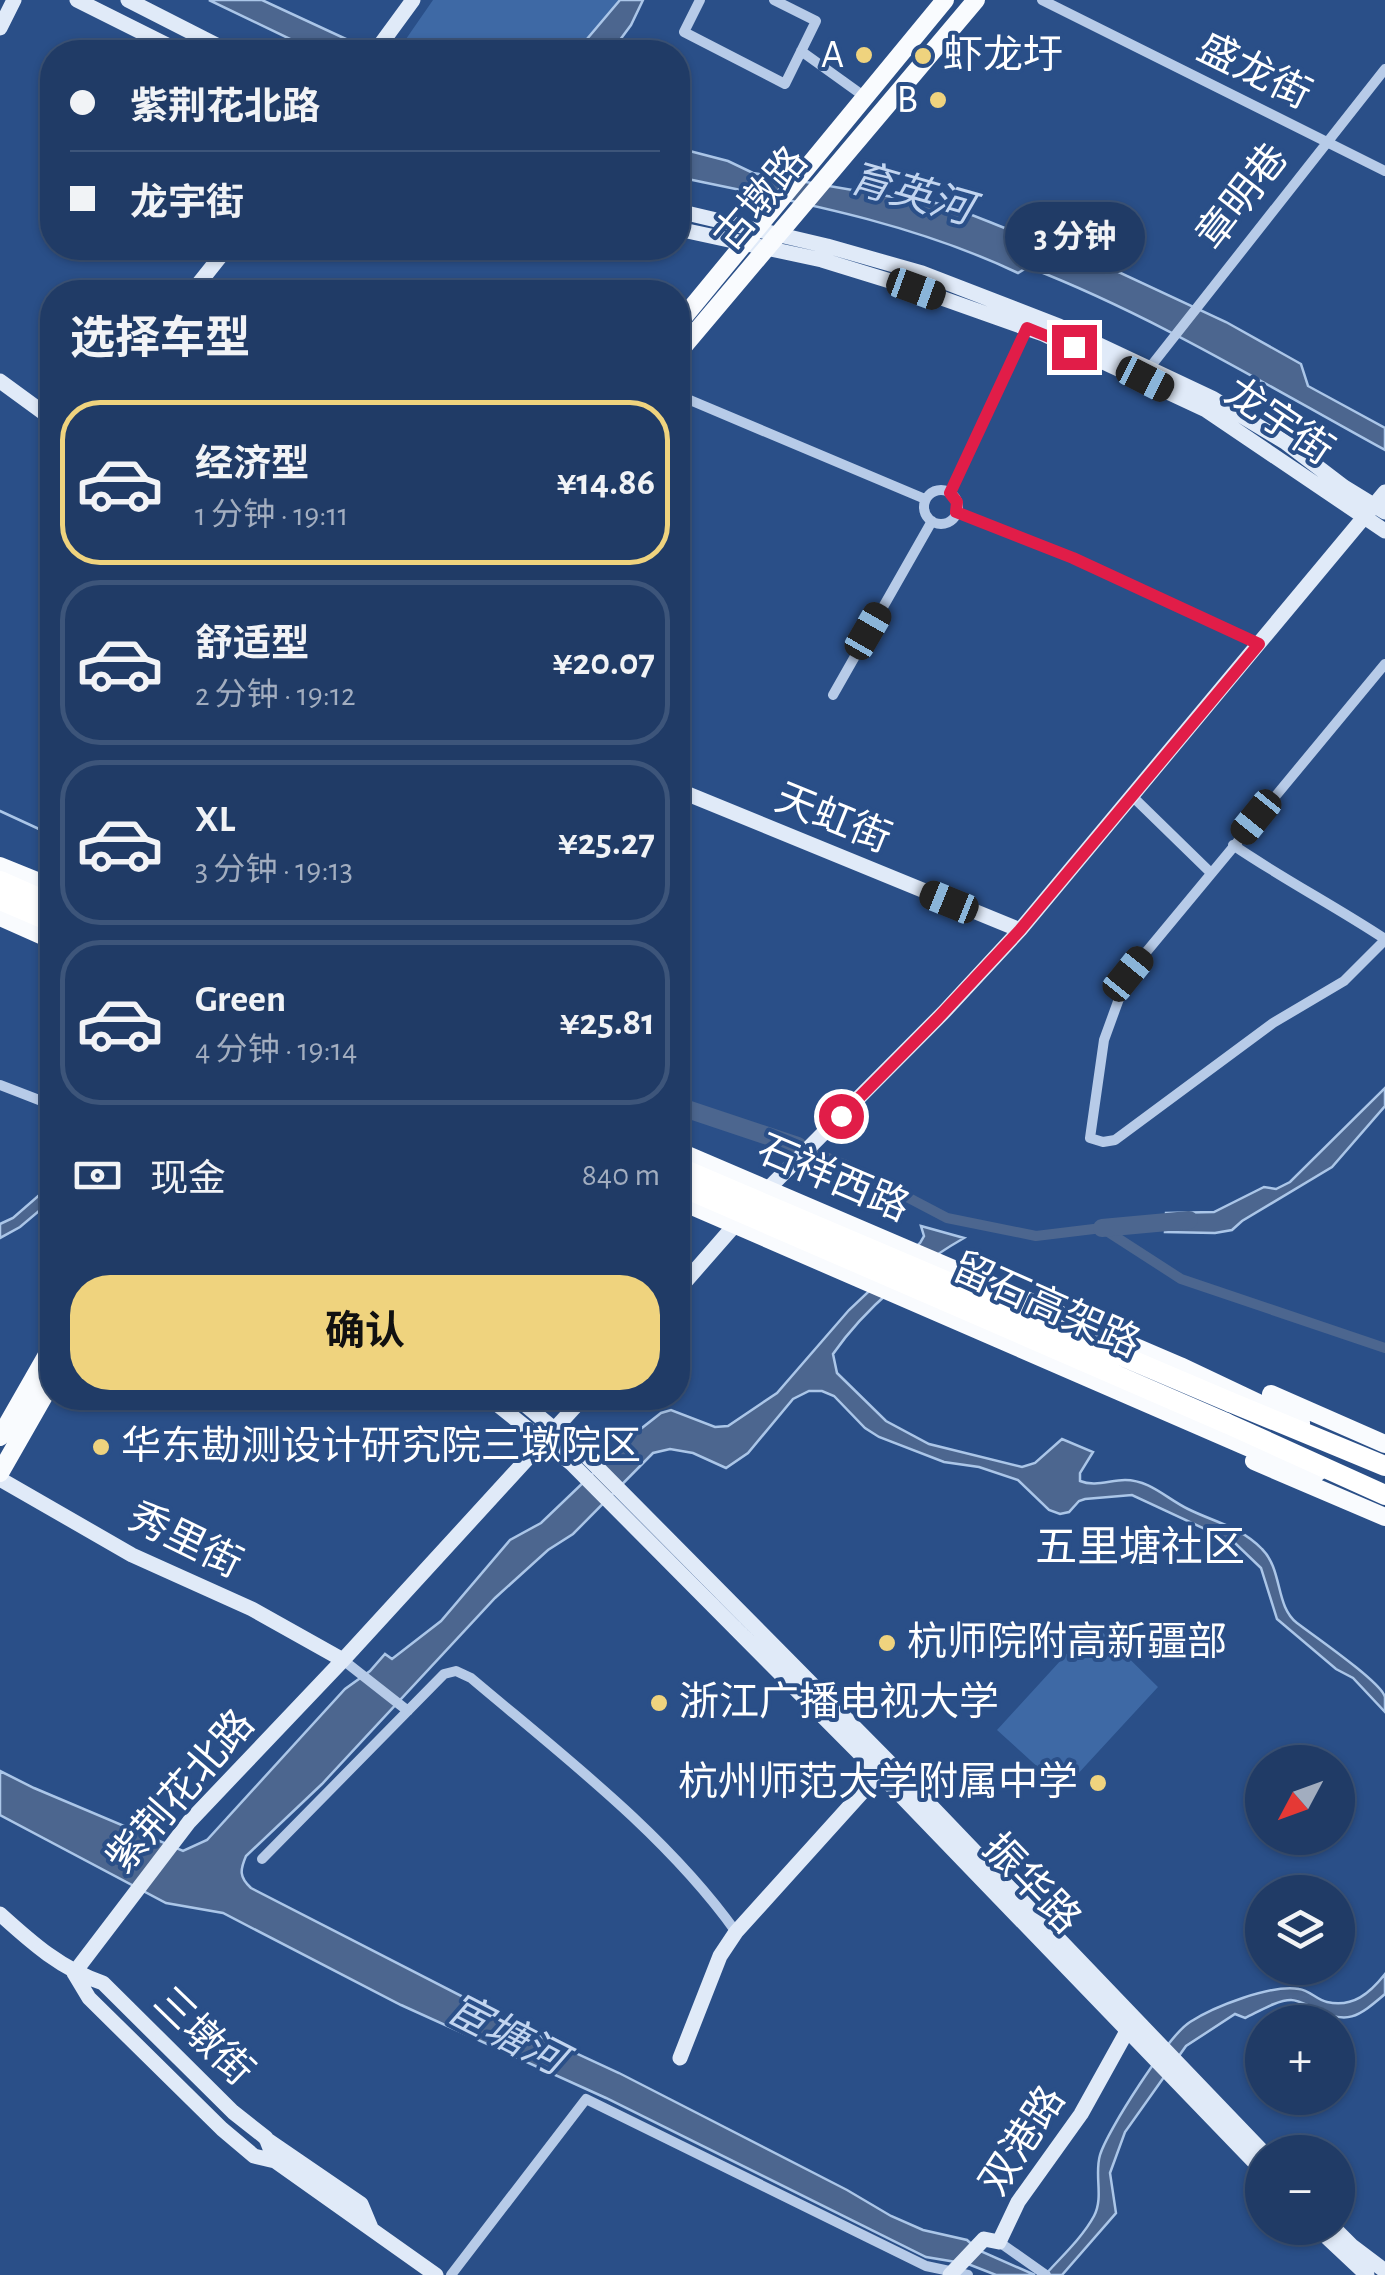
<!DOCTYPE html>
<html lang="zh">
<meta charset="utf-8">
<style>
:root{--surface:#203b66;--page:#28426c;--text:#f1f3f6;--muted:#a2adbf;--line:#3d557a;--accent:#efd37e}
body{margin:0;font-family:"Alegreya Sans","Noto Sans SC",sans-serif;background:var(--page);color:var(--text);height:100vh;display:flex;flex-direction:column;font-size:38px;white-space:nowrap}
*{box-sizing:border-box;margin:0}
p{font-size:32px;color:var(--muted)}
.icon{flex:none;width:55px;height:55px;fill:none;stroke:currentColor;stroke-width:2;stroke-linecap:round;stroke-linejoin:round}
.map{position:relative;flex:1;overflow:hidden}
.details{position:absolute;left:40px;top:280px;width:650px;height:1130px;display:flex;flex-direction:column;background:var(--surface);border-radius:40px;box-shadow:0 2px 8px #0004,0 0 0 2px var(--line)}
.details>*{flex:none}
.banner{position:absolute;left:40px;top:40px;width:650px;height:220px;border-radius:40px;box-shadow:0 2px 8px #0004,0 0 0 2px var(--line);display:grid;align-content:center;height:220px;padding:0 30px;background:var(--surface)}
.needle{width:65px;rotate:229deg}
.controls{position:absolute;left:1245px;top:1745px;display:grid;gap:20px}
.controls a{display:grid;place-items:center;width:110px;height:110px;border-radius:50%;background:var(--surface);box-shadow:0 2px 8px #0004,0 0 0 2px var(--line);font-size:50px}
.end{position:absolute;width:45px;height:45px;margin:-22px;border:12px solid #e11d48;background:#fff;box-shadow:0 0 0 5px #fff}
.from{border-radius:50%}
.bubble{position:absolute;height:70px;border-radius:35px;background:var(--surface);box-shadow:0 2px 8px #0004,0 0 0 2px var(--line);font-size:32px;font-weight:700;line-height:70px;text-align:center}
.car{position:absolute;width:30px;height:60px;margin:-30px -15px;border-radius:12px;box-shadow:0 0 8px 2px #0007;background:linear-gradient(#222 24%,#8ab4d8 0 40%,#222 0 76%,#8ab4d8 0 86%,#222 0)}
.banner b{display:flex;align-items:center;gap:35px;height:95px;font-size:38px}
.banner b+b{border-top:2px solid var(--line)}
.banner i{width:25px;height:25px;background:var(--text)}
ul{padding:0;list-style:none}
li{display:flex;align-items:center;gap:30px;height:165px;margin:0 20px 15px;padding:0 10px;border:5px solid var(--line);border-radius:40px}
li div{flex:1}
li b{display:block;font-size:38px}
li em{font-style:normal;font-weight:700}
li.current{border-color:var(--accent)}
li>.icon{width:90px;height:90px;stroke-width:1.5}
h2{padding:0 30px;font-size:45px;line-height:120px}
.pay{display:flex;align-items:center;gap:25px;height:110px;padding:0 30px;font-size:38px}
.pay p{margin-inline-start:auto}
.cta{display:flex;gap:20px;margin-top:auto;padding:20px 30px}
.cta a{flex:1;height:115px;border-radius:40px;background:var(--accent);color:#111;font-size:40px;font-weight:700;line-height:115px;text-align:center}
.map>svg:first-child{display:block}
</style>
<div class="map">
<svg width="1385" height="2275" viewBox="0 0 1385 2275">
<rect width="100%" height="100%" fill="#2a4f88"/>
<path fill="#3e69a5" d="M433,0H625L588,52H397Z
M1094,1624L1158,1687L1063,1790L997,1730Z"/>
<path fill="#4c668f" stroke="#abc6e8" stroke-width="2.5" d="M209,0H262L374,52H317Z
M620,0H643L631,25L611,52H576Z
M678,148L728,161L753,173L899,198C940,198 977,218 1015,232L1016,236L1086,261H1095L1226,322L1301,364L1308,386L1385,428V450C1268,386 1152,315 1028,267L1018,273C911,222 793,201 678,177Z
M1385,1088V1106L1332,1167L1242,1221L1232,1230L1215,1233L1165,1232L1166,1213L1214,1212L1264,1187L1276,1189L1290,1182Z
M52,1184V1200L20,1227L0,1238V1224L13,1218Z
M921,1226L964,1238C915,1266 865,1308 833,1354L837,1373L886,1421L929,1444L1022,1467L1035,1463L1062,1439L1093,1452L1080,1473V1481C1095,1487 1110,1480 1125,1480C1150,1480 1167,1499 1188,1509C1214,1522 1241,1527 1262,1549C1283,1570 1275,1606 1297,1623C1314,1636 1381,1682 1385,1697C1385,1702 1385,1707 1385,1712L1353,1678L1336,1669L1277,1619L1261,1568L1235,1543L1132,1495L1085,1499L1079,1501L1069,1512L1060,1514L1049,1510L1018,1480L979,1467L944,1462L879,1437L865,1428L834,1396L822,1391H809L793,1399L748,1453L726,1468L693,1453L670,1449L653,1453L573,1534L548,1550L495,1598L322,1784L246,1856C240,1870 239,1877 251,1888L545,2039L619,2073L847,2190L891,2216L923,2230L967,2240L978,2250L1035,2275H996L968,2264L926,2257L606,2098L401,2005L223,1913L166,1903L0,1815V1771L34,1788L183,1851L207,1840L345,1689L370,1671L385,1654L392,1659L441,1621L510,1540L541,1523L633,1435L661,1413L671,1410L715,1427L728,1426L777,1393L849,1310L920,1243L924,1236Z
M1385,1974V1994C1358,2017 1347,2026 1314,2008C1307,2005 1298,2000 1291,2000C1277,2000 1258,2012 1245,2018L1235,2014L1186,2046L1125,2132L1110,2173L1116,2213L1062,2275H1045C1061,2257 1082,2238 1094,2216C1104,2197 1094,2175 1100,2155C1107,2131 1168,2036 1190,2022C1213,2007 1271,1984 1299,1989C1309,1990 1317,2000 1327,2002C1353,2008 1370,1993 1385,1974Z"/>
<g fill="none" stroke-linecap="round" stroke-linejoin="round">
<path stroke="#abc6e8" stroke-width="2.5" d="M0,811L52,835"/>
<path stroke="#4c668f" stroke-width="10" d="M815,1153L846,1165L947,1218L1036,1236L1102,1228L1181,1279L1385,1348"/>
<path stroke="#4c668f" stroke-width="18" d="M678,1106L798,1146
M1102,1228L1189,1220"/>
<path stroke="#b7cbe8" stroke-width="10" d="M700,0L684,32L785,84L816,21L774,0
M1042,0L1385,171
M801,51L865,97
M1151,366L1385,69
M678,395L925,499
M924 507a17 17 0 1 1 34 0a17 17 0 1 1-34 0Z
M950,493L1027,328
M956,512L1073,558L1259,644
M1385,664L1128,974L1104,1040L1090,1138L1103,1142L1115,1140L1273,1023L1344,981L1385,940
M833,695L932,521
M1132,796L1211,873
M1233,845C1283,879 1335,906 1385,939
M0,1085L52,1105
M343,1660L408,1711
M262,1859L444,1674L456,1671L471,1678C562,1755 667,1835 736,1932
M999,2242L1046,2275
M451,2275L586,2099L926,2266L968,2275"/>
<path stroke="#e0eaf8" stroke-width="15" d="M77,0L181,52
M128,0L230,52
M0,28L14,0
M375,52L413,0
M678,211L827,246L922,273L1059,326L1212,398L1285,442L1344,487L1385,512
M678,229L822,260L916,289L1043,334L1206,410L1385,531
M192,292L227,248
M0,381L52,419
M678,790L1020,930
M760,1197L943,1013L1020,930L1385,492
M678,1290L741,1218
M489,1398L572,1464L879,1773L1262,2170
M517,1398L584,1454L889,1762L1263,2152
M0,1479L132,1555L252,1609L343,1660
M0,1914C32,1943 61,1969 103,1983L233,2112L266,2138L275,2161
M74,1973L189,1822L343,1660L583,1398
M74,1973L89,1998L222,2129L254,2156L275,2161L436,2275
M680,2058L720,1956L736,1932L885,1767
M266,2139L361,2204L371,2228
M1317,2228L1367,2275
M1334,2228L1352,2246L1385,2271
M950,2275L984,2239L999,2242L1018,2202L1081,2114L1131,2024"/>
<path stroke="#f9fbfe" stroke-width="18" d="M678,324L945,0
M678,353L976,0
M0,866L52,887
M0,917L52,940
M678,1151L1180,1366L1301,1423
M678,1200L1275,1459L1318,1472
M1271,1394L1385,1444
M0,1437L52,1346
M1254,1461L1385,1517
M0,1473L52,1382"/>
<path stroke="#fff" stroke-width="20" d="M0,881L52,904
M0,900L52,922
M1230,1402L1385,1466
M1226,1423L1385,1495"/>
<path stroke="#fff" stroke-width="20" d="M678,1167L1230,1402
M678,1185L1226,1423"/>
</g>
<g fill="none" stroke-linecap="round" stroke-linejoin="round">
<path stroke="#e11d48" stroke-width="12" d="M841,1116L938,1018L1020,930L1259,644L1073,558L956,512L957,502L950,493L1027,328L1074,347"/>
</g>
<g fill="#efd37e" stroke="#2a4f88" stroke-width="4">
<circle cx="864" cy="55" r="10"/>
<circle cx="923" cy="56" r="10"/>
<circle cx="938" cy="100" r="10"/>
<circle cx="101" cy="1447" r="10"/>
<circle cx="887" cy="1643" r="10"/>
<circle cx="659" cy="1703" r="10"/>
<circle cx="1098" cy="1783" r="10"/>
</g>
<g text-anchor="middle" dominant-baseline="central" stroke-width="8" stroke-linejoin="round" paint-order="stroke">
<g font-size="40" fill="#fff" stroke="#2a4f88" text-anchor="start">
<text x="844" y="55" text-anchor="end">A</text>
<text x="943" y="56">虾龙圩</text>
<text x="918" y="100" text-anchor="end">B</text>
<text x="121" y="1447">华东勘测设计研究院三墩院区</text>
<text x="907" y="1643">杭师院附高新疆部</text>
<text x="679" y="1703">浙江广播电视大学</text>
<text x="1078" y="1783" text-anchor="end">杭州师范大学附属中学</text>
</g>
<g font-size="40" fill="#fff" stroke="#2a4f88">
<text transform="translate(1254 72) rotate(26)">盛龙街</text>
<text transform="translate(1243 197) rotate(-52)">章明巷</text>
<text transform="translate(761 199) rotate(-50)">古墩路</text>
<text transform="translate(1279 422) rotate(34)">龙宇街</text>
<text transform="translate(833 819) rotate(22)">天虹街</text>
<text transform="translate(833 1179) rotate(23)">石祥西路</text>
<text transform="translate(1046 1306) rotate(24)">留石高架路</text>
<text transform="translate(185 1541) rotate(26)">秀里街</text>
<text transform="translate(181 1792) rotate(-49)">紫荆花北路</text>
<text transform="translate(1031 1884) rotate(46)">振华路</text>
<text transform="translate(203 2037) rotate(44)">三墩街</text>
<text transform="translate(1023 2141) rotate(-57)">双港路</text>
</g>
<g font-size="42" font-style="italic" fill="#c2d5f0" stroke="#2a4f88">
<text transform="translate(911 194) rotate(16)">育英河</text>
<text transform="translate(506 2035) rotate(27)">宦塘河</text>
</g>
<g font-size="42" fill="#fff" stroke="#2a4f88">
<text x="1140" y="1548">五里塘社区</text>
</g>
</g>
</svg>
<div class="controls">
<a><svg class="needle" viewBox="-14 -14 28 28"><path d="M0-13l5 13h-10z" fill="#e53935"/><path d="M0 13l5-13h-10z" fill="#a2adbf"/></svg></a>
<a><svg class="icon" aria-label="layers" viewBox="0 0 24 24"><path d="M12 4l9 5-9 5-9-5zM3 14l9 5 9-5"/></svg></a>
<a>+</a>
<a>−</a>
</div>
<i class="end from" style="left:841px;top:1116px"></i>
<i class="end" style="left:1074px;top:347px"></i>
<div class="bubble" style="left:1005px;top:202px;width:140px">3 分钟</div>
<i class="car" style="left:916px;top:289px;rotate:110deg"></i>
<i class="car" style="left:1145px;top:379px;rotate:117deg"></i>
<i class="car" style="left:868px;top:631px;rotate:30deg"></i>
<i class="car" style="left:1256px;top:817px;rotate:219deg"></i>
<i class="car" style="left:949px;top:902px;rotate:292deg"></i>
<i class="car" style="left:1128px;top:974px;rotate:39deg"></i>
<div class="banner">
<b><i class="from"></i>紫荆花北路</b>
<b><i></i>龙宇街</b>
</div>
<section class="details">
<h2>选择车型</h2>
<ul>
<li class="current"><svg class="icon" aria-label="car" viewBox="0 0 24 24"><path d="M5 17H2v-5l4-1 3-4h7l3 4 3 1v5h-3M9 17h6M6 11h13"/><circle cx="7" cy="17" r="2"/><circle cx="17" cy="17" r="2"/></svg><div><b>经济型</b><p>1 分钟 · 19:11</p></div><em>¥14.86</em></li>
<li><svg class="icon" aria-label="car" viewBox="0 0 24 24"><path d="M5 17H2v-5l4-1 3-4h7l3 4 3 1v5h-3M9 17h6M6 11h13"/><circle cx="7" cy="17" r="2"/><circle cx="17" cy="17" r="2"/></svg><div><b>舒适型</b><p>2 分钟 · 19:12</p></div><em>¥20.07</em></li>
<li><svg class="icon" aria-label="car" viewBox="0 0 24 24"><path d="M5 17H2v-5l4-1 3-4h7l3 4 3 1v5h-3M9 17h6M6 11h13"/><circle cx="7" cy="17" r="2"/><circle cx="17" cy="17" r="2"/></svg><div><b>XL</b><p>3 分钟 · 19:13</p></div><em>¥25.27</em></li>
<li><svg class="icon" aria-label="car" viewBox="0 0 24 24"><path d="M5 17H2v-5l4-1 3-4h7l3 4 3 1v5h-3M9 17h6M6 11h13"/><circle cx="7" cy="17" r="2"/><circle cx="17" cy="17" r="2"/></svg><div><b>Green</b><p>4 分钟 · 19:14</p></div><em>¥25.81</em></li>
</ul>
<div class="pay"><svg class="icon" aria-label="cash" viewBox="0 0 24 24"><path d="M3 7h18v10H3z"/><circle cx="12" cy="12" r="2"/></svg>现金<p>840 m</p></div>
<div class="cta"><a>确认</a></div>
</section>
</div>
